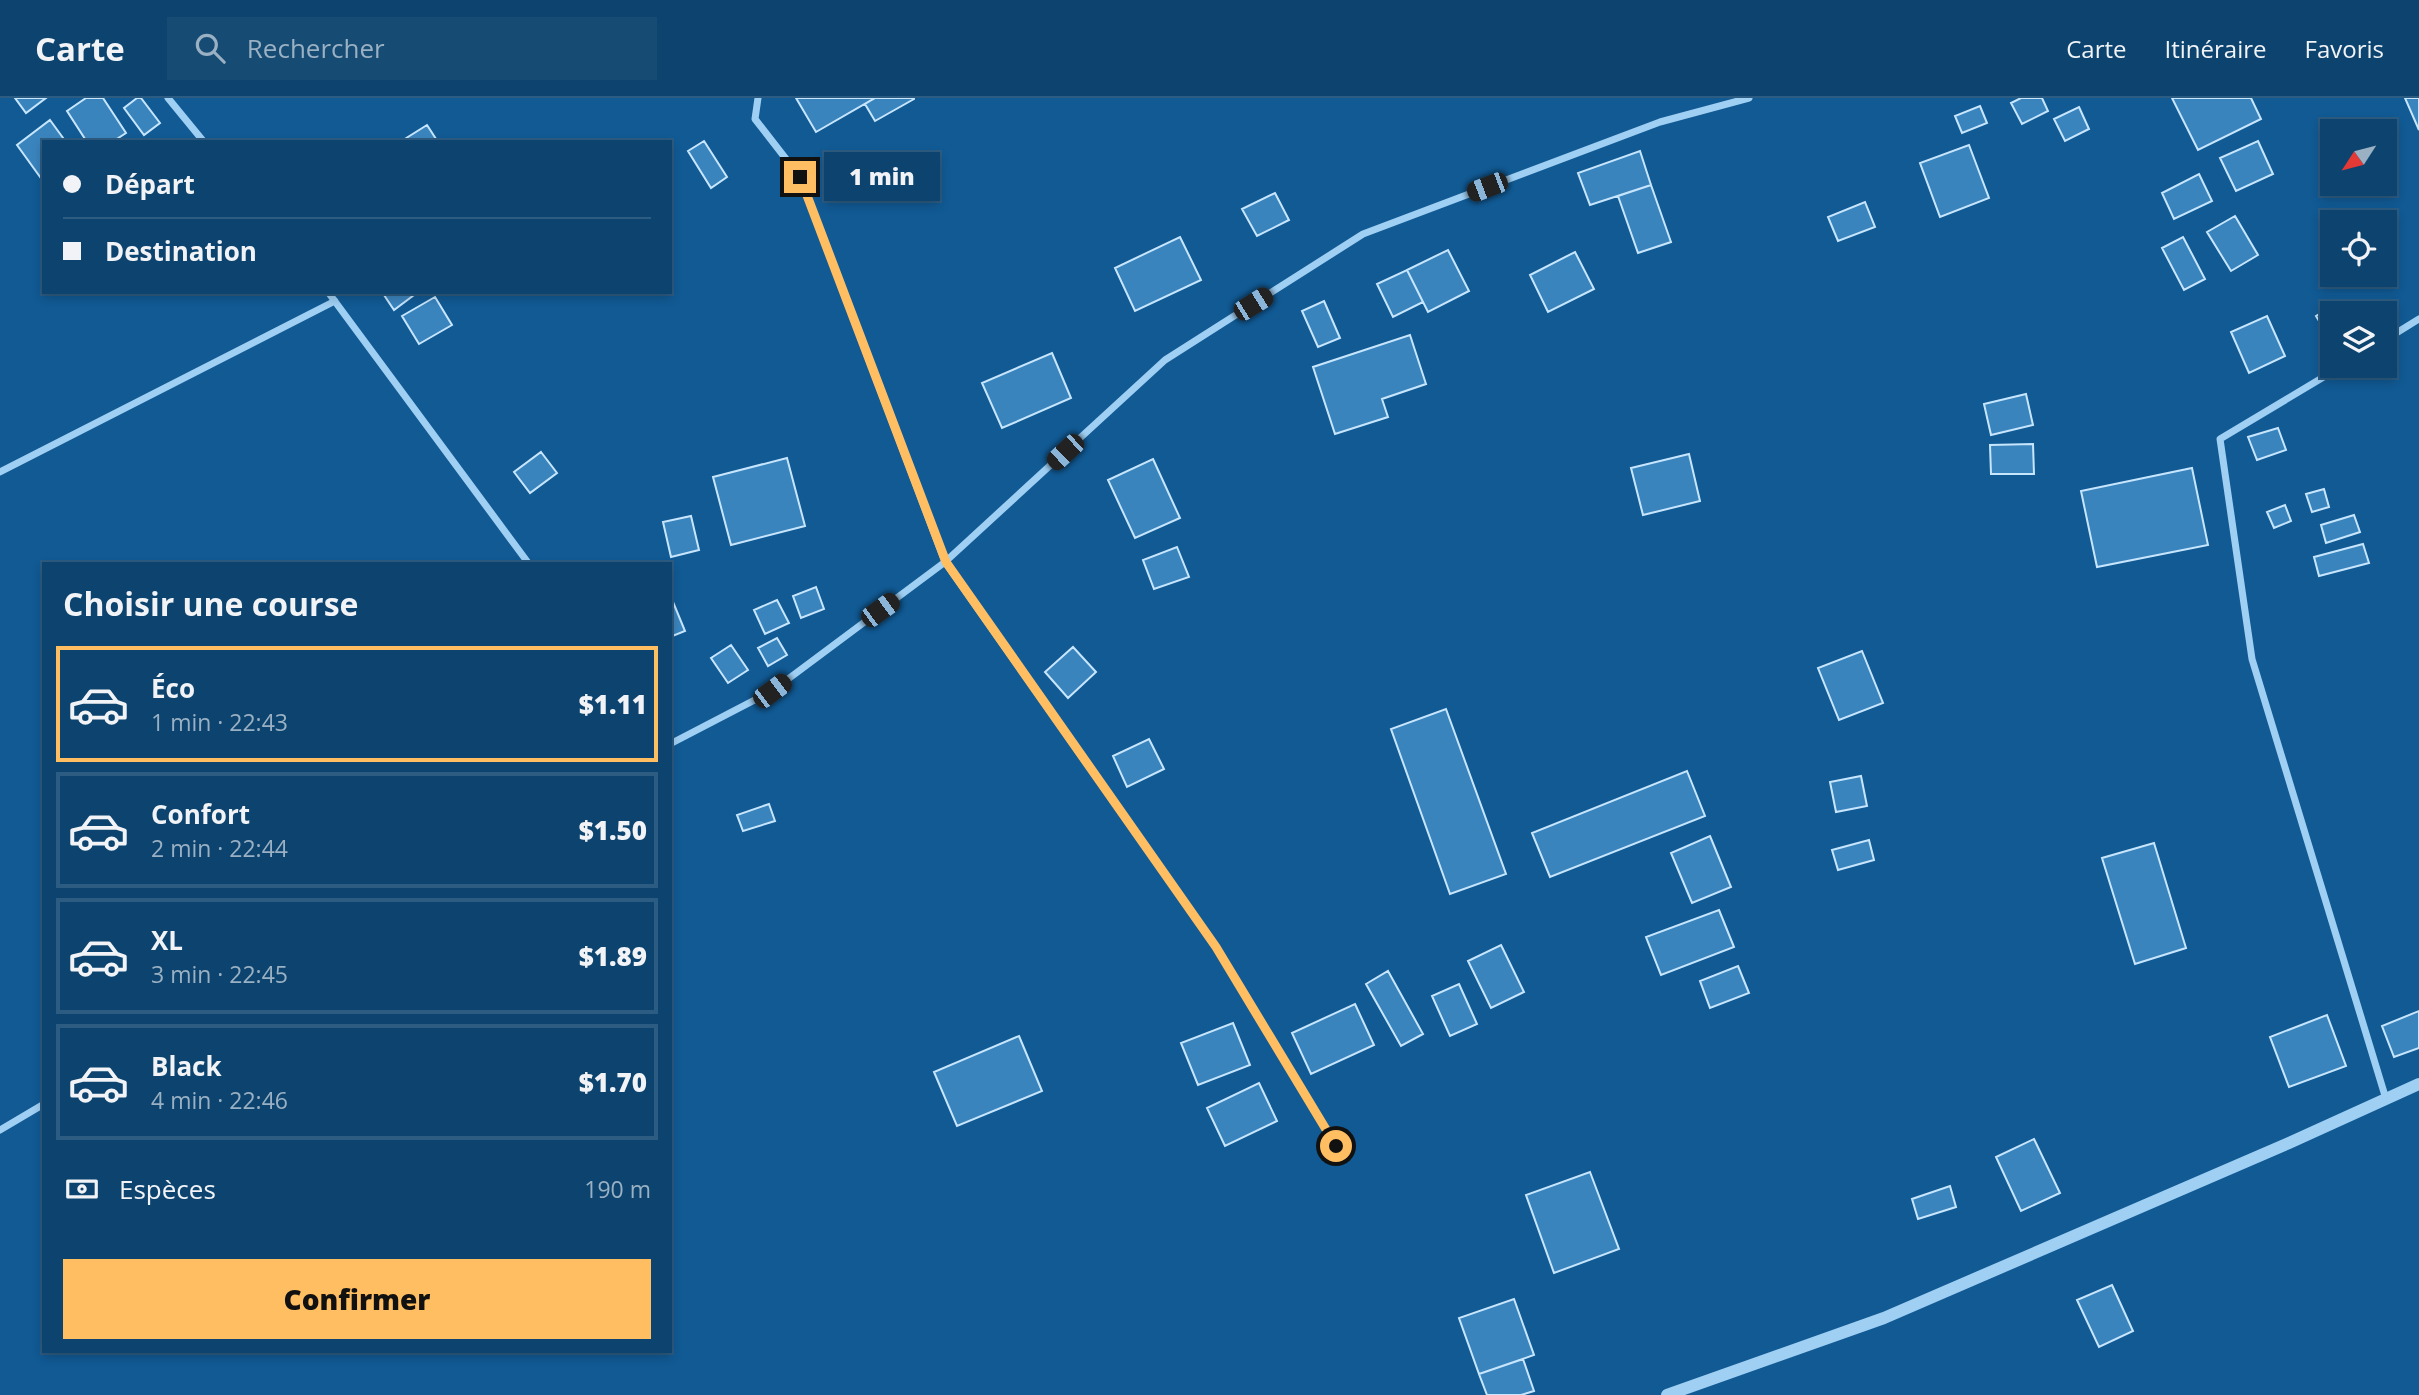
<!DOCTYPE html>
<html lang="fr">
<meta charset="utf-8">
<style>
:root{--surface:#0d446f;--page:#164b74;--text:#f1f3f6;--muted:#9ab0c3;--line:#2d5c82;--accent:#ffbe61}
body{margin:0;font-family:"Open Sans",sans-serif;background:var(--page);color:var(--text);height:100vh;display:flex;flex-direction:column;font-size:26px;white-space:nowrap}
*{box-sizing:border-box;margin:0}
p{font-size:23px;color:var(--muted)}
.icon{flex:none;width:38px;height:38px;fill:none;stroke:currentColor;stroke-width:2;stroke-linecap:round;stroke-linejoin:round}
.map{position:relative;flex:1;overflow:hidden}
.side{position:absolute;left:42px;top:464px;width:630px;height:791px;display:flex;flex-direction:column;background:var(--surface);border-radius:0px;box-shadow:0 4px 10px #0003,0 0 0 2px var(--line)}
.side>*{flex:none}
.banner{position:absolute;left:42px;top:42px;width:630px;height:154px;border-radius:0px;box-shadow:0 4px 10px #0003,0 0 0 2px var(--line);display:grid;align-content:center;height:154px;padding:0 21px;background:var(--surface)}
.needle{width:46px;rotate:234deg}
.fabs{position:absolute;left:2320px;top:21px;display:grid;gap:14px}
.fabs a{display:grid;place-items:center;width:77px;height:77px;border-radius:0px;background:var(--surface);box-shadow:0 4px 10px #0003,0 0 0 2px var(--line);font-size:35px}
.end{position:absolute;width:32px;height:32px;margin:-16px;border:9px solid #ffbe61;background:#111;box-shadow:0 0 0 4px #111}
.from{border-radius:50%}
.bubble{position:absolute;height:49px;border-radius:0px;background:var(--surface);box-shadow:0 4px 10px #0003,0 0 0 2px var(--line);font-size:23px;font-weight:800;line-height:49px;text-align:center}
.car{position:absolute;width:21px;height:42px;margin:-21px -10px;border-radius:9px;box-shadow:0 0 5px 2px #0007;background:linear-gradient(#222 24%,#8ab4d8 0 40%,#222 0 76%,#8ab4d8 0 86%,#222 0)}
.banner b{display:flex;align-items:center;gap:24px;height:66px;font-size:26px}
.banner b+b{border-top:2px solid var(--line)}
.banner i{width:18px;height:18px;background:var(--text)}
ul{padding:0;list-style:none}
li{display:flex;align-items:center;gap:21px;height:116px;margin:0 14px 10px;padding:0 7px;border:4px solid var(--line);border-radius:0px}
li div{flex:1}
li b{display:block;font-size:26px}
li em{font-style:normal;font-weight:800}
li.on{border-color:var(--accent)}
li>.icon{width:63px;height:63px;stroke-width:1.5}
h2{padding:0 21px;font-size:32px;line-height:84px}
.pay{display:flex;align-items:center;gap:18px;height:77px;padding:0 21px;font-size:26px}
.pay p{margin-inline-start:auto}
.primary-button{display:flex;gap:14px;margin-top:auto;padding:14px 21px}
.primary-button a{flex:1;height:80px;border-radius:0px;background:var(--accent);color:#111;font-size:28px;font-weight:800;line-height:80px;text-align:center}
header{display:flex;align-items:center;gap:42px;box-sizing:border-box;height:98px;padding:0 35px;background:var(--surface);border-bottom:2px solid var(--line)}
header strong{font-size:33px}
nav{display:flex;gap:38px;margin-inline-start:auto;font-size:24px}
.search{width:490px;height:63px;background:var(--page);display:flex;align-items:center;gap:18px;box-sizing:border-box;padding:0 24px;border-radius:0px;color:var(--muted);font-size:26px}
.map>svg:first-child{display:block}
</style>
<header>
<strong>Carte</strong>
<div class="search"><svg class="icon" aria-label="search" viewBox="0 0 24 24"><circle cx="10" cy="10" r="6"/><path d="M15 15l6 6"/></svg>Rechercher</div>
<nav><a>Carte</a><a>Itinéraire</a><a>Favoris</a></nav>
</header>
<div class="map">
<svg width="2419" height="1297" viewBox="0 0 2419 1297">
<rect width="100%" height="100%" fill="#115a94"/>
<path fill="#3a84bd" stroke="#c7e6fd" stroke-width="2" d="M15,0H46L26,15Z
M86,0H103L126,35L112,44H87L67,13Z
M137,0H141L160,25L144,37L124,10Z
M796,0H875L816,34Z
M875,0H914V1L875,23L865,6Z
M2021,0H2042L2048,13L2022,26L2011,5Z
M2172,0H2251L2261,21L2198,52Z
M2405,0H2419V32Z
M1980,8L1987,25L1962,35L1955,18Z
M2079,9L2089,31L2065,43L2054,21Z
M50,22L66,44H44L43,83L17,47Z
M427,27L438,44H400Z
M704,43L727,79L711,90L688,53Z
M2258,43L2273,76L2236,93L2220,60Z
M1969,47L1989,100L1940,119L1920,65Z
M1640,53L1651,87L1590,107L1578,75Z
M2199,76L2212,103L2174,121L2162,95Z
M1651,87L1671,144L1638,155L1618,98Z
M1275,95L1289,122L1257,138L1242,111Z
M1865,104L1875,129L1838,143L1828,119Z
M2235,118L2258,157L2231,173L2207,134Z
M1180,139L1201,182L1135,213L1115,170Z
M2183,139L2205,181L2184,192L2162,150Z
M1448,152L1469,193L1428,214L1407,172Z
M1575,154L1594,191L1548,214L1530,177Z
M1407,172L1423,204L1393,219L1377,186Z
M382,194H418L394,212Z
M435,199L452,227L419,246L402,218Z
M1324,203L1340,240L1318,249L1302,213Z
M2332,208L2337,215H2333V233L2327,236L2316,218Z
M2267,218L2285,258L2249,275L2231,234Z
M1410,237L1426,286L1382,301L1388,319L1335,336L1313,269Z
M1052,255L1071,300L1002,330L982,285Z
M2026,296L2033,327L1991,337L1984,306Z
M2278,330L2286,352L2257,362L2248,339Z
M2033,346L2034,376H1991L1990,347Z
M541,354L557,375L530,395L514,374Z
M1689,356L1700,403L1643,417L1631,370Z
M787,360L805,428L731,447L713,379Z
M1153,361L1180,420L1135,440L1108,382Z
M2192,370L2208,447L2097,469L2081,393Z
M2324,391L2329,409L2312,414L2306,396Z
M2285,407L2291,423L2274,430L2267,414Z
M2354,417L2360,434L2326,445L2321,427Z
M691,418L699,452L671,459L663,424Z
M2363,446L2369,465L2319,478L2314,459Z
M1177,449L1189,479L1154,491L1143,462Z
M816,489L824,511L801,520L793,498Z
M777,502L789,525L765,536L754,512Z
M673,504L685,533L670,539V505Z
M777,540L787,557L768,568L758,550Z
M731,547L748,572L728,585L711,560Z
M1073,549L1096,574L1068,600L1045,574Z
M1862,553L1883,605L1839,622L1818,570Z
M1446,611L1506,776L1450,796L1391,631Z
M1149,641L1164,671L1127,689L1113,658Z
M1687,673L1705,718L1550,779L1532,735Z
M1861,678L1867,708L1836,714L1830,684Z
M769,706L775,723L743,733L737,717Z
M1710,738L1731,789L1692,805L1671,755Z
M1869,742L1874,762L1838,772L1832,752Z
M2154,745L2186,850L2135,866L2102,760Z
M1719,812L1734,849L1661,877L1646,839Z
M1501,847L1524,894L1491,910L1468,863Z
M1738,868L1749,895L1710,910L1700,883Z
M1388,873L1423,936L1401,948L1366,886Z
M1459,886L1477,926L1450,938L1432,898Z
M1355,906L1374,947L1311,976L1292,935Z
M2419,913V950L2394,959L2382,928Z
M2327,917L2346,968L2289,989L2270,939Z
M1233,925L1250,967L1198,987L1181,945Z
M1019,938L1042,993L957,1028L934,974Z
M1259,985L1277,1023L1225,1048L1207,1010Z
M2034,1041L2060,1095L2021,1113L1996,1059Z
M1590,1074L1619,1151L1554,1175L1526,1097Z
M1950,1088L1956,1109L1918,1121L1912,1101Z
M2112,1187L2133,1233L2099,1249L2077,1202Z
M1514,1201L1534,1257L1479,1276L1459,1220Z
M1523,1261L1534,1293L1521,1297H1487L1479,1276Z"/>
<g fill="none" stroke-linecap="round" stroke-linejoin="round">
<path stroke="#9fcff3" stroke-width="7" d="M168,0L204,44
M758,0L755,21L800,79L945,464L1216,849L1336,1048
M328,194L529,466
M2385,242L2419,221
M2342,268L2220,341L2252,561L2386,1001
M0,374L335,203
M670,646L772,593L945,464L1165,262L1363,136L1660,24L1749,0
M0,1032L44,1006"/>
<path stroke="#9fcff3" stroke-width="12" d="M1667,1297L1884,1220L2289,1045L2419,986"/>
</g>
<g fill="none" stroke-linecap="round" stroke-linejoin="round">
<path stroke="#ffbe61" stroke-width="9" d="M800,79L946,464L1216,849L1336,1048"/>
</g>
</svg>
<div class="fabs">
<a><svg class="needle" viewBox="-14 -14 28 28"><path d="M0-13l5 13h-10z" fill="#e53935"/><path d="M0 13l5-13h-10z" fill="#9ab0c3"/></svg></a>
<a><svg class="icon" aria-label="locate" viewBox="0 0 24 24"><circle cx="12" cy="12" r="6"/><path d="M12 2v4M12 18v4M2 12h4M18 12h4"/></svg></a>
<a><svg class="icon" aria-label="layers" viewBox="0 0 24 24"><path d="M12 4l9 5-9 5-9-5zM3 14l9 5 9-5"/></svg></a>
</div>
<i class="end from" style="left:1336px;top:1048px"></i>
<i class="end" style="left:800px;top:79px"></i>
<div class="bubble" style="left:824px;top:54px;width:116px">1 min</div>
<i class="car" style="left:1487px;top:89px;rotate:249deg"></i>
<i class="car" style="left:1253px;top:206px;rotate:58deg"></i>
<i class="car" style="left:1065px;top:354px;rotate:227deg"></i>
<i class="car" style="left:880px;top:512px;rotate:54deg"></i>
<i class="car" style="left:772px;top:593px;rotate:53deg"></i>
<div class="banner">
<b><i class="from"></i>Départ</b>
<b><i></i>Destination</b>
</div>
<section class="side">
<h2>Choisir une course</h2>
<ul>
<li class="on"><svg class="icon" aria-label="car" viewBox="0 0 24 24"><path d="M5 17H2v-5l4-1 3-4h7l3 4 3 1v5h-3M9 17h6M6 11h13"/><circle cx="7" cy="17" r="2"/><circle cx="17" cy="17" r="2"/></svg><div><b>Éco</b><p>1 min · 22:43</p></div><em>$1.11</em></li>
<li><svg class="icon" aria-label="car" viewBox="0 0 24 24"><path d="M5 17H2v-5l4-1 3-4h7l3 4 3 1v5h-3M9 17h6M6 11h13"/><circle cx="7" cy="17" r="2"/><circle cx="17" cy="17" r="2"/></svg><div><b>Confort</b><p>2 min · 22:44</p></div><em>$1.50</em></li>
<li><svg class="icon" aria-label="car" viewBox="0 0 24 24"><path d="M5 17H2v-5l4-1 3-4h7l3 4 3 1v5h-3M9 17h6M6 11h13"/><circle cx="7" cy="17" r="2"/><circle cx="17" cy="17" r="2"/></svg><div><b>XL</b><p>3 min · 22:45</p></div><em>$1.89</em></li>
<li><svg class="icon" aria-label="car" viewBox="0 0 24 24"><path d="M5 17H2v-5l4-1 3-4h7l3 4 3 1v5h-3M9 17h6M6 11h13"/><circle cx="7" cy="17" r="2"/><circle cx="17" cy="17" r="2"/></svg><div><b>Black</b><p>4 min · 22:46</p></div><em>$1.70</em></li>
</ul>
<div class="pay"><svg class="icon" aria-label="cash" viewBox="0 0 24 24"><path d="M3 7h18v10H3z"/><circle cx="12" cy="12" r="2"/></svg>Espèces<p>190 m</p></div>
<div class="primary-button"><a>Confirmer</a></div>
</section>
</div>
